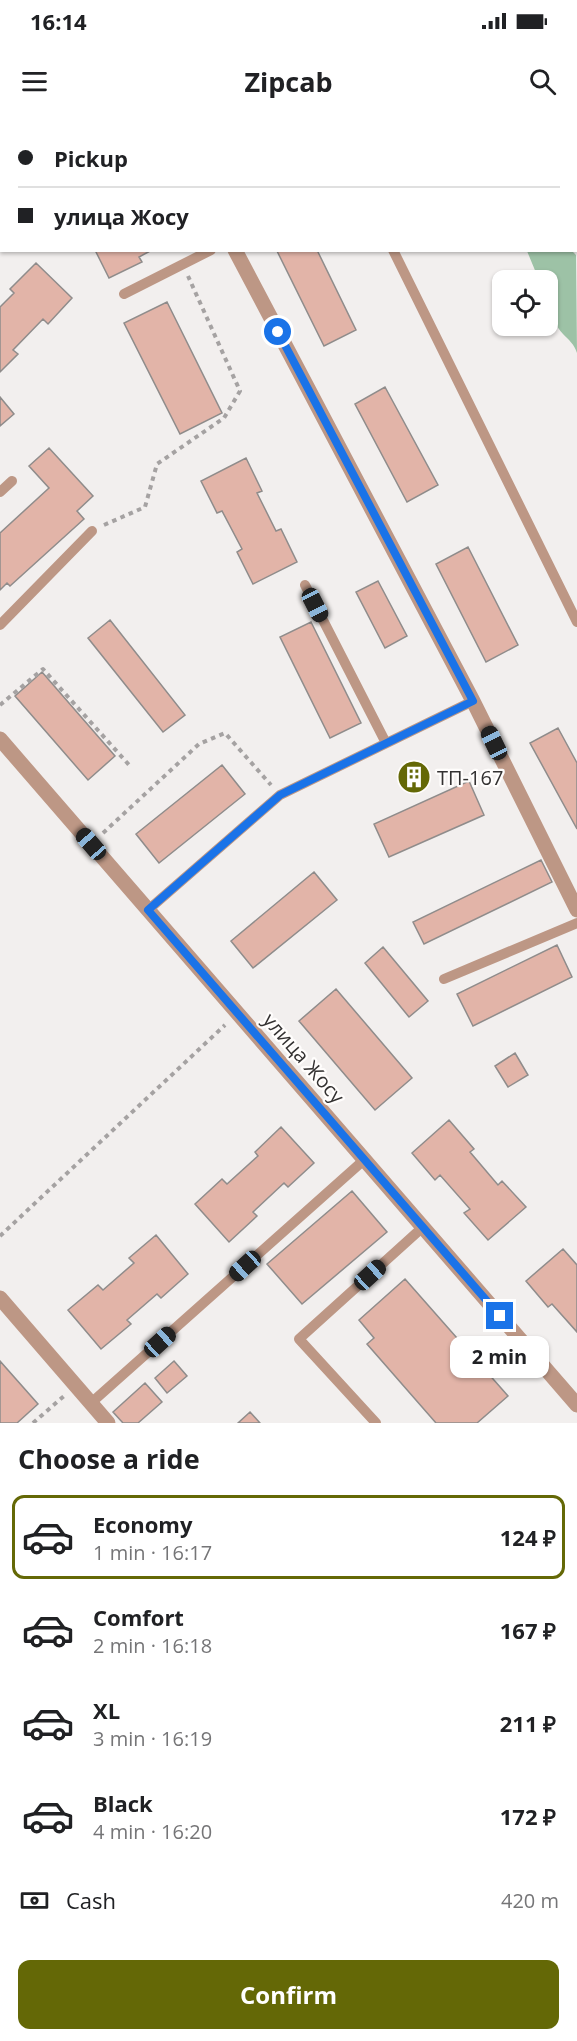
<!DOCTYPE html>
<meta charset="utf-8">
<style>
:root{--surface:#fff;--page:#f6f6f6;--text:#202124;--muted:#757577;--line:#e0e0e0;--accent:#646806}
body{margin:0;font-family:"Open Sans",sans-serif;background:var(--page);color:var(--text);height:100vh;display:flex;flex-direction:column;font-size:22px;white-space:nowrap}
*{box-sizing:border-box;margin:0}
p{font-size:20px;color:var(--muted)}
.icon{flex:none;width:33px;height:33px;fill:none;stroke:currentColor;stroke-width:2;stroke-linecap:round;stroke-linejoin:round}
.map{position:relative;height:1303px;overflow:hidden}
.details{display:flex;flex-direction:column;background:var(--surface);flex:1}
.details>*{flex:none}
.hud{position:absolute;left:0px;top:0px;width:578px;height:132px;box-shadow:0 2px 4px #0004;display:grid;align-content:center;height:132px;padding:0 18px;background:var(--surface)}
.tools{position:absolute;left:492px;top:150px;display:grid;gap:12px}
.tools a{display:grid;place-items:center;width:66px;height:66px;border-radius:12px;background:var(--surface);box-shadow:0 2px 4px #0004;font-size:30px}
.end{position:absolute;width:27px;height:27px;margin:-14px;border:8px solid #1a73e8;background:#fff;box-shadow:0 0 0 3px #fff}
.from{border-radius:50%}
.bubble{position:absolute;height:42px;border-radius:12px;background:var(--surface);box-shadow:0 2px 4px #0004;font-size:20px;font-weight:700;line-height:42px;text-align:center}
.car{position:absolute;width:18px;height:36px;margin:-18px -9px;border-radius:8px;box-shadow:0 0 4px 2px #0007;background:linear-gradient(#222 24%,#8ab4d8 0 40%,#222 0 76%,#8ab4d8 0 86%,#222 0)}
.hud b{display:flex;align-items:center;gap:21px;height:57px;font-size:22px}
.hud b+b{border-top:2px solid var(--line)}
.hud i{width:15px;height:15px;background:var(--text)}
ul{padding:0;list-style:none}
li{display:flex;align-items:center;gap:18px;height:84px;margin:0 12px 9px;padding:0 6px;border:3px solid transparent;border-radius:12px}
li div{flex:1}
li b{display:block;font-size:22px}
li em{font-style:normal;font-weight:700}
li.on{border-color:var(--accent)}
li>.icon{width:54px;height:54px;stroke-width:1.5}
h2{padding:0 18px;font-size:27px;line-height:72px}
.pay{display:flex;align-items:center;gap:15px;height:66px;padding:0 18px;font-size:22px}
.pay p{margin-inline-start:auto}
.cta{display:flex;gap:12px;margin-top:auto;padding:12px 18px}
.cta a{flex:1;height:69px;border-radius:12px;background:var(--accent);color:#fff;font-size:24px;font-weight:700;line-height:69px;text-align:center}
.status{display:flex;justify-content:space-between;align-items:center;height:42px;padding:0 30px;background:var(--surface);direction:ltr}
.status svg{height:16px;fill:currentColor}
header{display:flex;justify-content:space-between;align-items:center;height:78px;padding:0 18px;background:var(--surface);font-size:27px;font-weight:700}
.map>svg:first-child{display:block}
</style>
<div class="status"><b>16:14</b><svg viewBox="0 0 49 12"><path d="M0 12V9h3v3zM5 12V6h3v6zM10 12V3h3v9zM15 12V0h3v12zM26 1h20v11H26zM47 4h2v5h-2z"/></svg></div>
<header><svg class="icon" aria-label="menu" viewBox="0 0 24 24"><path d="M4 6h16M4 12h16M4 18h16"/></svg>Zipcab<svg class="icon" aria-label="search" viewBox="0 0 24 24"><circle cx="10" cy="10" r="6"/><path d="M15 15l6 6"/></svg></header>
<div class="map">
<svg width="577" height="1303" viewBox="0 0 577 1303">
<rect width="100%" height="100%" fill="#f2efee"/>
<path fill="#9dc2a6" d="M527,131H572L576,135L577,233C574,224 569,220 563,214C549,198 548,180 548,160H539Z"/>
<path fill="#e2b4a8" stroke="#8f8c8b" stroke-width="1.5" d="M95,130H152L139,137L142,142L109,158Z
M317,130L356,210L324,226L277,131Z
M36,143L72,178L48,204L43,199L13,230L18,234L0,252V187L14,173L10,169Z
M167,182L222,293L180,314L124,203Z
M385,267L438,365L407,382L355,284Z
M0,277L14,294L0,306Z
M49,328L93,376L77,391L84,399L10,466L7,463L0,470V413L49,368L29,346Z
M246,338L262,371L257,373L276,411L281,409L297,442L253,464L237,432L242,429L222,391L217,393L201,361Z
M468,427L518,525L486,542L436,444Z
M378,461L407,516L385,528L356,472Z
M110,500L185,595L163,612L88,518Z
M311,502L361,603L330,618L280,517Z
M42,552L115,636L88,660L15,576Z
M558,608L577,643V709L530,623Z
M222,645L245,674L159,743L136,714Z
M416,647L424,662L411,668L404,653Z
M469,661L484,695L389,737L374,704Z
M541,740L552,762L424,824L413,802Z
M314,752L337,780L253,848L231,821Z
M557,825L572,857L473,906L457,874Z
M383,827L428,881L409,897L365,843Z
M336,869L412,958L375,990L299,901Z
M515,933L528,955L508,967L495,946Z
M449,1000L474,1029L470,1032L498,1065L502,1061L526,1087L488,1120L464,1093L470,1089L440,1055L435,1060L412,1033Z
M281,1007L314,1043L288,1067L284,1063L253,1092L257,1096L229,1122L195,1084L222,1059L227,1064L258,1036L255,1032Z
M352,1071L387,1112L302,1184L267,1144Z
M156,1115L188,1154L161,1178L157,1174L127,1200L131,1204L101,1229L68,1190L98,1165L103,1170L134,1143L129,1138Z
M563,1129L577,1145V1212L552,1184L548,1187L526,1161Z
M405,1159L508,1276L477,1303H436L367,1224L374,1218L359,1200Z
M0,1241L38,1284L17,1303H0Z
M174,1241L187,1256L167,1273L155,1258Z
M145,1263L162,1282L138,1303H123L113,1292Z
M250,1292L260,1303H238Z"/>
<g fill="none" stroke-linecap="round" stroke-linejoin="round">
<path stroke="#a5a2a2" stroke-width="4" stroke-dasharray="4.5 4.5" stroke-linecap="butt" d="M104,405L145,387L157,344L224,298L240,271L188,156
M0,585L43,549L130,646
M103,713L199,624L225,613L271,665
M0,1116L225,905
M33,1303L64,1276"/>
<path stroke="#bd9785" stroke-width="10" d="M328,0L329,2
M47,2L48,0
M0,53L2,51
M393,130L577,502
M124,174L211,130
M0,372L12,361
M305,465L386,623
M0,505L92,411
M148,790L280,675L473,581
M444,859L577,803
M91,1283L364,1040
M376,1303L299,1219L423,1107"/>
<path stroke="#bd9785" stroke-width="15" d="M153,0L155,2
M235,130L473,581L577,790
M0,619L577,1285
M0,1178L108,1303"/>
<path stroke="#a16c51" stroke-width="15" d="M556,0V2
M576,42L577,44"/>
</g>
<g fill="none" stroke-linecap="round" stroke-linejoin="round">
<path stroke="#1a73e8" stroke-width="8" d="M278,212L473,581L280,675L148,790L500,1196"/>
</g>
<defs>
<g id="building-disc" transform="scale(1.725)"><circle r="9.5" fill="#646806" stroke="#fffdfc"/><path d="M-4-6H4V6H1V3H-1V6H-4ZM-2.5-4.3h1.7v1.8h-1.7ZM.8-4.3h1.7v1.8H.8ZM-2.5-1h1.7V.8h-1.7ZM.8-1h1.7V.8H.8Z" fill="#fff"/></g>
</defs>
<g fill-rule="evenodd">
<use href="#building-disc" x="414" y="657"/>
</g>
<g text-anchor="middle" dominant-baseline="central" stroke-width="4.5" stroke-linejoin="round" paint-order="stroke">
<g font-size="20" fill="#333131" stroke="#fffdfc" text-anchor="start">
<text x="437" y="657">ТП-167</text>
</g>
<g font-size="20" fill="#333131" stroke="#fffdfc">
<text transform="translate(304 938) rotate(49)">улица Жосу</text>
</g>
</g>
</svg>
<div class="tools">
<a><svg class="icon" aria-label="locate" viewBox="0 0 24 24"><circle cx="12" cy="12" r="6"/><path d="M12 2v4M12 18v4M2 12h4M18 12h4"/></svg></a>
</div>
<i class="end from" style="left:278px;top:212px"></i>
<i class="end" style="left:500px;top:1196px"></i>
<div class="bubble" style="left:450px;top:1216px;width:99px">2 min</div>
<i class="car" style="left:315px;top:485px;rotate:153deg"></i>
<i class="car" style="left:494px;top:623px;rotate:334deg"></i>
<i class="car" style="left:91px;top:724px;rotate:319deg"></i>
<i class="car" style="left:245px;top:1146px;rotate:228deg"></i>
<i class="car" style="left:370px;top:1155px;rotate:48deg"></i>
<i class="car" style="left:160px;top:1222px;rotate:48deg"></i>
<div class="hud">
<b><i class="from"></i>Pickup</b>
<b><i></i>улица Жосу</b>
</div>
</div>
<section class="details">
<h2>Choose a ride</h2>
<ul>
<li class="on"><svg class="icon" aria-label="car" viewBox="0 0 24 24"><path d="M5 17H2v-5l4-1 3-4h7l3 4 3 1v5h-3M9 17h6M6 11h13"/><circle cx="7" cy="17" r="2"/><circle cx="17" cy="17" r="2"/></svg><div><b>Economy</b><p>1 min · 16:17</p></div><em>124 ₽</em></li>
<li><svg class="icon" aria-label="car" viewBox="0 0 24 24"><path d="M5 17H2v-5l4-1 3-4h7l3 4 3 1v5h-3M9 17h6M6 11h13"/><circle cx="7" cy="17" r="2"/><circle cx="17" cy="17" r="2"/></svg><div><b>Comfort</b><p>2 min · 16:18</p></div><em>167 ₽</em></li>
<li><svg class="icon" aria-label="car" viewBox="0 0 24 24"><path d="M5 17H2v-5l4-1 3-4h7l3 4 3 1v5h-3M9 17h6M6 11h13"/><circle cx="7" cy="17" r="2"/><circle cx="17" cy="17" r="2"/></svg><div><b>XL</b><p>3 min · 16:19</p></div><em>211 ₽</em></li>
<li><svg class="icon" aria-label="car" viewBox="0 0 24 24"><path d="M5 17H2v-5l4-1 3-4h7l3 4 3 1v5h-3M9 17h6M6 11h13"/><circle cx="7" cy="17" r="2"/><circle cx="17" cy="17" r="2"/></svg><div><b>Black</b><p>4 min · 16:20</p></div><em>172 ₽</em></li>
</ul>
<div class="pay"><svg class="icon" aria-label="cash" viewBox="0 0 24 24"><path d="M3 7h18v10H3z"/><circle cx="12" cy="12" r="2"/></svg>Cash<p>420 m</p></div>
<div class="cta"><a>Confirm</a></div>
</section>
